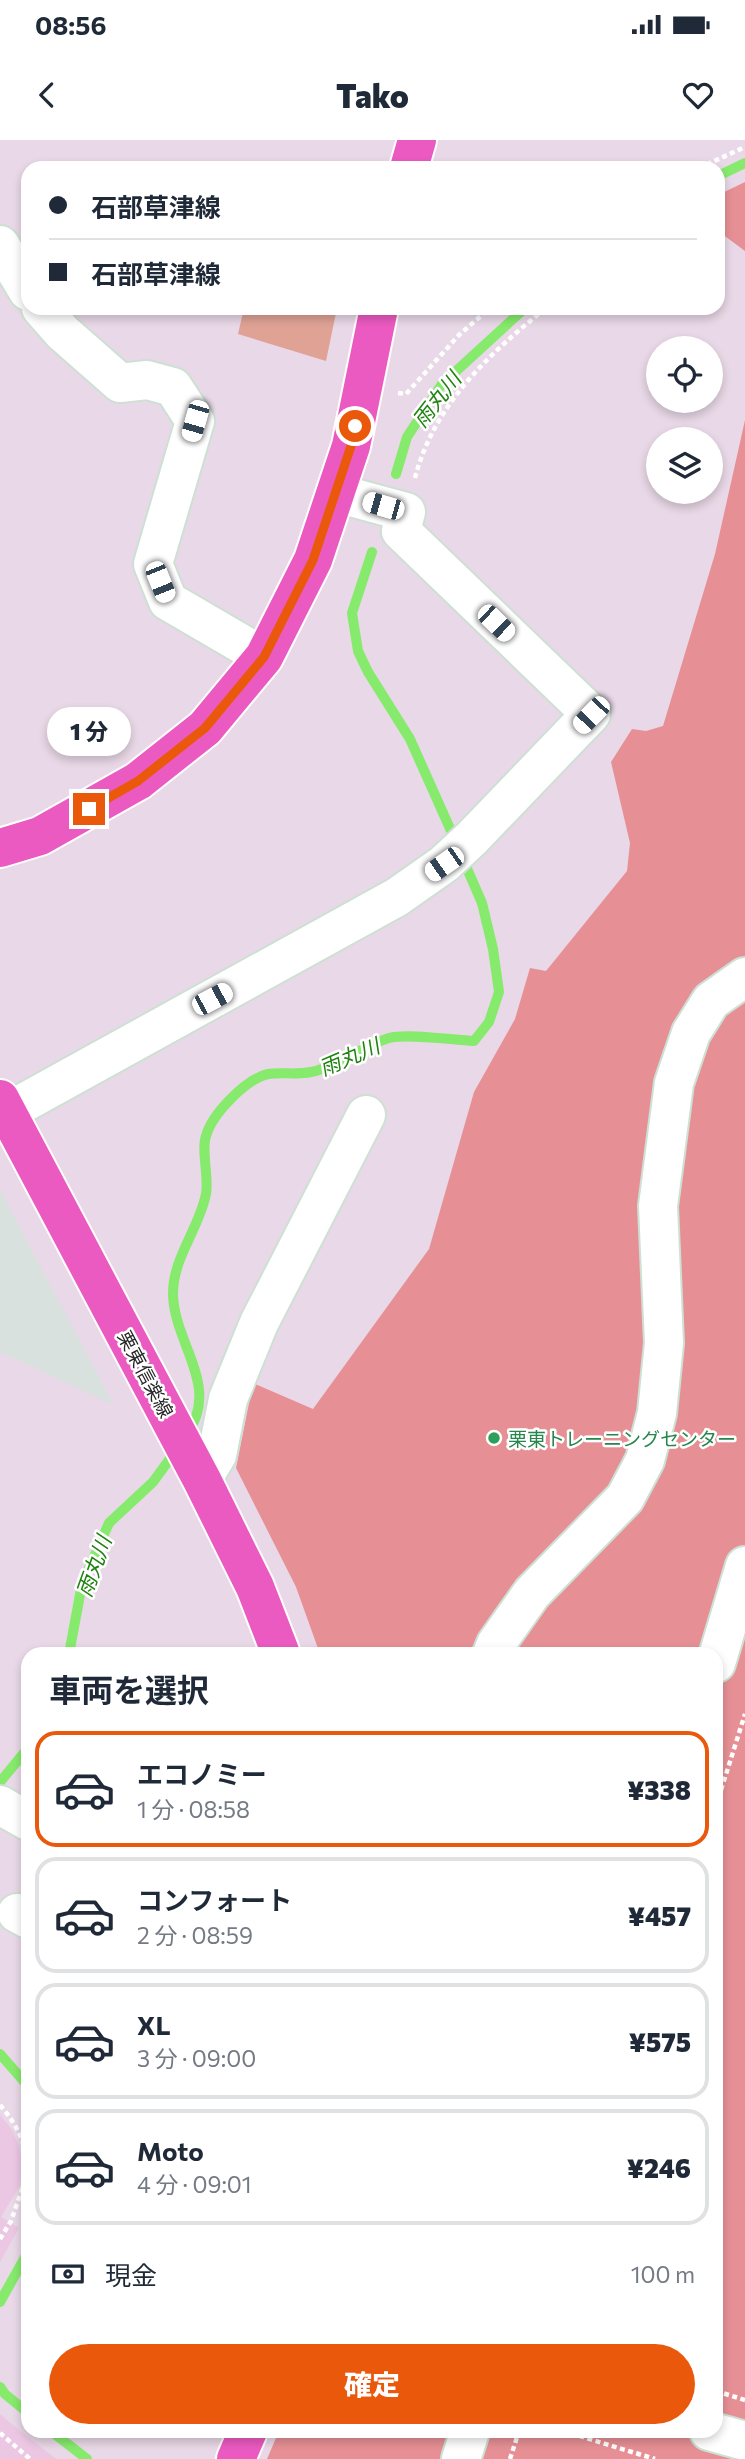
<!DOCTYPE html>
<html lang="ja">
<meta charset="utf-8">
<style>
:root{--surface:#fff;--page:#f6f6f7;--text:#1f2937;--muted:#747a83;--line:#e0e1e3;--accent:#ea580c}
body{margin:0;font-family:Commissioner,"Noto Sans JP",sans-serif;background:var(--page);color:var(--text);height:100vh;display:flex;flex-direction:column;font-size:26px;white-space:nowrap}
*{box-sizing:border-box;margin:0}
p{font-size:23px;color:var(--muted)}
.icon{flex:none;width:38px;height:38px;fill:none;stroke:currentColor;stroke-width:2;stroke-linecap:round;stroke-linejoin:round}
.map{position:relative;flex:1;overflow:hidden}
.side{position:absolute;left:21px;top:1507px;width:702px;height:791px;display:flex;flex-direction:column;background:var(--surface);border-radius:21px;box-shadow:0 4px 10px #0003}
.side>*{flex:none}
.banner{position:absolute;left:21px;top:21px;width:704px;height:154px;border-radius:21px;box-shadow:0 4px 10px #0003;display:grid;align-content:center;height:154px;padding:0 28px;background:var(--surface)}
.fabs{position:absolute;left:646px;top:196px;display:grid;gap:14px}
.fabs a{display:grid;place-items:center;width:77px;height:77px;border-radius:50%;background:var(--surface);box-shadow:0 4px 10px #0003;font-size:35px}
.end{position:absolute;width:32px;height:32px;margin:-16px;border:9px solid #ea580c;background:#fff;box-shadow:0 0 0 4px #fff}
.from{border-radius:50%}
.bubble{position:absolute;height:49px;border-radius:24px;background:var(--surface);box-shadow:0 4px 10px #0003;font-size:23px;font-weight:800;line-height:49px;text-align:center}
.car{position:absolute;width:21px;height:42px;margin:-21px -10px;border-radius:9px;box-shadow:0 0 5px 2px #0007;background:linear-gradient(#fff 24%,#345 0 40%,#fff 0 76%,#345 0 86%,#fff 0)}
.banner b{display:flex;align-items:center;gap:24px;height:66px;font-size:26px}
.banner b+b{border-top:2px solid var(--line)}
.banner i{width:18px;height:18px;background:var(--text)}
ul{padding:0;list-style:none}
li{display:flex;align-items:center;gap:21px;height:116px;margin:0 14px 10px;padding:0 14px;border:4px solid var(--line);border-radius:21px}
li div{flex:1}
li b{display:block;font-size:26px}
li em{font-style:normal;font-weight:800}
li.active{border-color:var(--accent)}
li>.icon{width:63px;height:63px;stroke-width:1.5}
h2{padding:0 28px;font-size:32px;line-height:84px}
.pay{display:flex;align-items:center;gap:18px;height:77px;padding:0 28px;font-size:26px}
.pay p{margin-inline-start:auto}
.primary-button{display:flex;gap:14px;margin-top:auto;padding:14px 28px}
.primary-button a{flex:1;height:80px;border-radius:42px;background:var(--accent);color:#fff;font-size:28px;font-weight:800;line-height:80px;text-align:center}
.status{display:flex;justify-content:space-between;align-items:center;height:49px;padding:0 35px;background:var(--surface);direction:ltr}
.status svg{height:19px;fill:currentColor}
header{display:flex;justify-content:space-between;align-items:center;height:91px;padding:0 28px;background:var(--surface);font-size:32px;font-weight:800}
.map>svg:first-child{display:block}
</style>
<div class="status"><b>08:56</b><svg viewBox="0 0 49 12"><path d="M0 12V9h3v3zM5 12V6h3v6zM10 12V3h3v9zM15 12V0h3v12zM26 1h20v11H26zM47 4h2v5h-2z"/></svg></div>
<header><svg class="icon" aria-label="back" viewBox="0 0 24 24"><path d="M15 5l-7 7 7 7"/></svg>Tako<svg class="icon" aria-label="heart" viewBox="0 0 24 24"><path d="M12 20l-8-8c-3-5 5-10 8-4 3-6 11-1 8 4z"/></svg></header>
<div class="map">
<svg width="745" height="2319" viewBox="0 0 745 2319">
<rect width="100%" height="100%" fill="#e9d8e7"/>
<path fill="#d9e1df" d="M0,1050L114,1265L0,1212Z"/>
<path fill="#ebc7e4" d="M0,1975L12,1990L19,2007L23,2025L20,2045L1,2077L19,2088L0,2122Z
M0,2274L14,2286L56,2319H0Z"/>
<path fill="#dfa295" d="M244,168H337L326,221L238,194Z"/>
<path fill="#e69095" d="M745,42V111L718,91V55Z
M745,280V2319H267L279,2291H716V1514H320L296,1447L236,1328L253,1243L313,1269L429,1109L474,952L515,879L530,828L546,831L627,731L630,703L611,622L632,589L646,591L663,586L715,414Z"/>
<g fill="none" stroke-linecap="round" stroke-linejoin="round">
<path stroke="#86ea6c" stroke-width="10" d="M718,36L745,23
M396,334L407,297L442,244L525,168
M372,412L352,473L358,511L368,532L410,599L456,702
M186,1296C222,1246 174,1205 173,1154C173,1117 199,1089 206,1054C209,1037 201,1010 206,996C212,974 246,939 268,934C282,932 297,935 311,932C339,926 362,906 389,898C408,893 452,900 474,901L489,882L499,852L493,809L482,763L462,717
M69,1514L82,1444L109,1383L153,1342L177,1309
M0,1642L28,1608
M0,1914L28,1946
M0,2162L28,2112
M0,2247L5,2254L28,2273
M51,2291L87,2319"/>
<g stroke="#cde0d3" stroke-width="42">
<path id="minor" d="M0,105L28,151
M41,168L62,192L120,243L147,240L173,247L195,281L153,424L168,461L264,517
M7,972L397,757L444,724L472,698L591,574L401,391L406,372L336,353
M202,1340L217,1315L228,1259L259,1183L366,975
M492,1514L496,1504L532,1453L625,1358L645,1320L657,1273L664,1203L658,1066L674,943L691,893L711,861L745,837
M716,1523L745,1426
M0,1665L28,1681
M17,1773L28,1779
M709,2291L745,2301
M461,2319L470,2291"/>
</g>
<g stroke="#fff" stroke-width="42">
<path id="major" d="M409,28L417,0
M0,708L40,696L138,641L205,588L264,517L313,420L351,306L379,168
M0,959L202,1340L255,1447L281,1514
M236,2319L248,2291"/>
</g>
<path stroke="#fff" stroke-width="4.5" stroke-dasharray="5 3.5" stroke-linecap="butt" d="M699,28L745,7
M398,253L406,254L459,195L490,168
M415,338C434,264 489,214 546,168
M716,1666L745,1574
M0,1965C18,1986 25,2001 28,2029
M0,2099L11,2081L28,2033
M716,2251L745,2260
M563,2291L655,2319
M0,2293L30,2319
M510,2319L519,2291"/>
<use href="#minor" stroke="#fff" stroke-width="38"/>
<use href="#major" stroke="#eb5ac1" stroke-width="38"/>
</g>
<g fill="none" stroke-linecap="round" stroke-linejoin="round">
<path stroke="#ea580c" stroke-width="9" d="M89,669L138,641L205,588L264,517L313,420L351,306L355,286"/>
</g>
<circle fill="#2e9e5b" stroke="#fff" stroke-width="2.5" cx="494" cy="1298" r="7"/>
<g text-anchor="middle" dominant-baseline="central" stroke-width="5" stroke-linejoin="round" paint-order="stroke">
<g font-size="19" fill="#262626" stroke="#fff">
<text transform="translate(146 1234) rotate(62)">栗東信楽線</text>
</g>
<g font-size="19" fill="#27864d" stroke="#fff" text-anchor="start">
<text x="508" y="1298">栗東トレーニングセンター</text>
</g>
<g font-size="21" font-style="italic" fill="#208311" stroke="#fff">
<text transform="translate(436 259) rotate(-52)">雨丸川</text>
<text transform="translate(349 916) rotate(-23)">雨丸川</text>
<text transform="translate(93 1426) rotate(-70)">雨丸川</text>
</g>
</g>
</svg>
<div class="fabs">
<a><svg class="icon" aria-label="locate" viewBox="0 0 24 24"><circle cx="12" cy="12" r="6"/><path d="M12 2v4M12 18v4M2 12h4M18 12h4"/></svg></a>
<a><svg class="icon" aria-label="layers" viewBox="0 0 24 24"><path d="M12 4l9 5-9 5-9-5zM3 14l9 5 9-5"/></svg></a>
</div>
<i class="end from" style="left:355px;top:286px"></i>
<i class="end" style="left:89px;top:669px"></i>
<div class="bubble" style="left:47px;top:567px;width:84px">1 分</div>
<i class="car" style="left:195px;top:281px;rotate:196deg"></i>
<i class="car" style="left:383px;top:366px;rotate:286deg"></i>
<i class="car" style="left:160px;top:442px;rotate:158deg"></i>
<i class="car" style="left:496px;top:483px;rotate:134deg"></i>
<i class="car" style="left:591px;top:575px;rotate:224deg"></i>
<i class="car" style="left:444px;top:724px;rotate:235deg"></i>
<i class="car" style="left:212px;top:859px;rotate:62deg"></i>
<div class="banner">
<b><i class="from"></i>石部草津線</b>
<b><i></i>石部草津線</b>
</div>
<section class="side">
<h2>車両を選択</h2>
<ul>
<li class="active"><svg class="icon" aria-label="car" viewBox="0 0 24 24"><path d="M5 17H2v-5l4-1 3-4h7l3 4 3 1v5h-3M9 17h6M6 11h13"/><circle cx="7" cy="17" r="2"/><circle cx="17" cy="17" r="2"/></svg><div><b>エコノミー</b><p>1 分 · 08:58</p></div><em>¥338</em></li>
<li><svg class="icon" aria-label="car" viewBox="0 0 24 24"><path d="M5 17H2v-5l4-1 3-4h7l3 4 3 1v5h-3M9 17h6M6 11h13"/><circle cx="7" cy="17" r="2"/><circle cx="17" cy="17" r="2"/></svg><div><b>コンフォート</b><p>2 分 · 08:59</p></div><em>¥457</em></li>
<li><svg class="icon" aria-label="car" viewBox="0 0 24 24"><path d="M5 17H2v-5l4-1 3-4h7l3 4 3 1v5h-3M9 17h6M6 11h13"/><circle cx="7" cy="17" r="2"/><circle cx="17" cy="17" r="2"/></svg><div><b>XL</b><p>3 分 · 09:00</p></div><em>¥575</em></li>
<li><svg class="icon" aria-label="car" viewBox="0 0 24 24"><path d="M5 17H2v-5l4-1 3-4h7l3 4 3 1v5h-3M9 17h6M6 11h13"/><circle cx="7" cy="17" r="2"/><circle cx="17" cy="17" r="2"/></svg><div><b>Moto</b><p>4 分 · 09:01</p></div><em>¥246</em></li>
</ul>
<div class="pay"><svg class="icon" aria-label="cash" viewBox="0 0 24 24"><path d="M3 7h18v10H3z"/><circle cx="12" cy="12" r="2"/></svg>現金<p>100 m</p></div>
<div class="primary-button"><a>確定</a></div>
</section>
</div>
